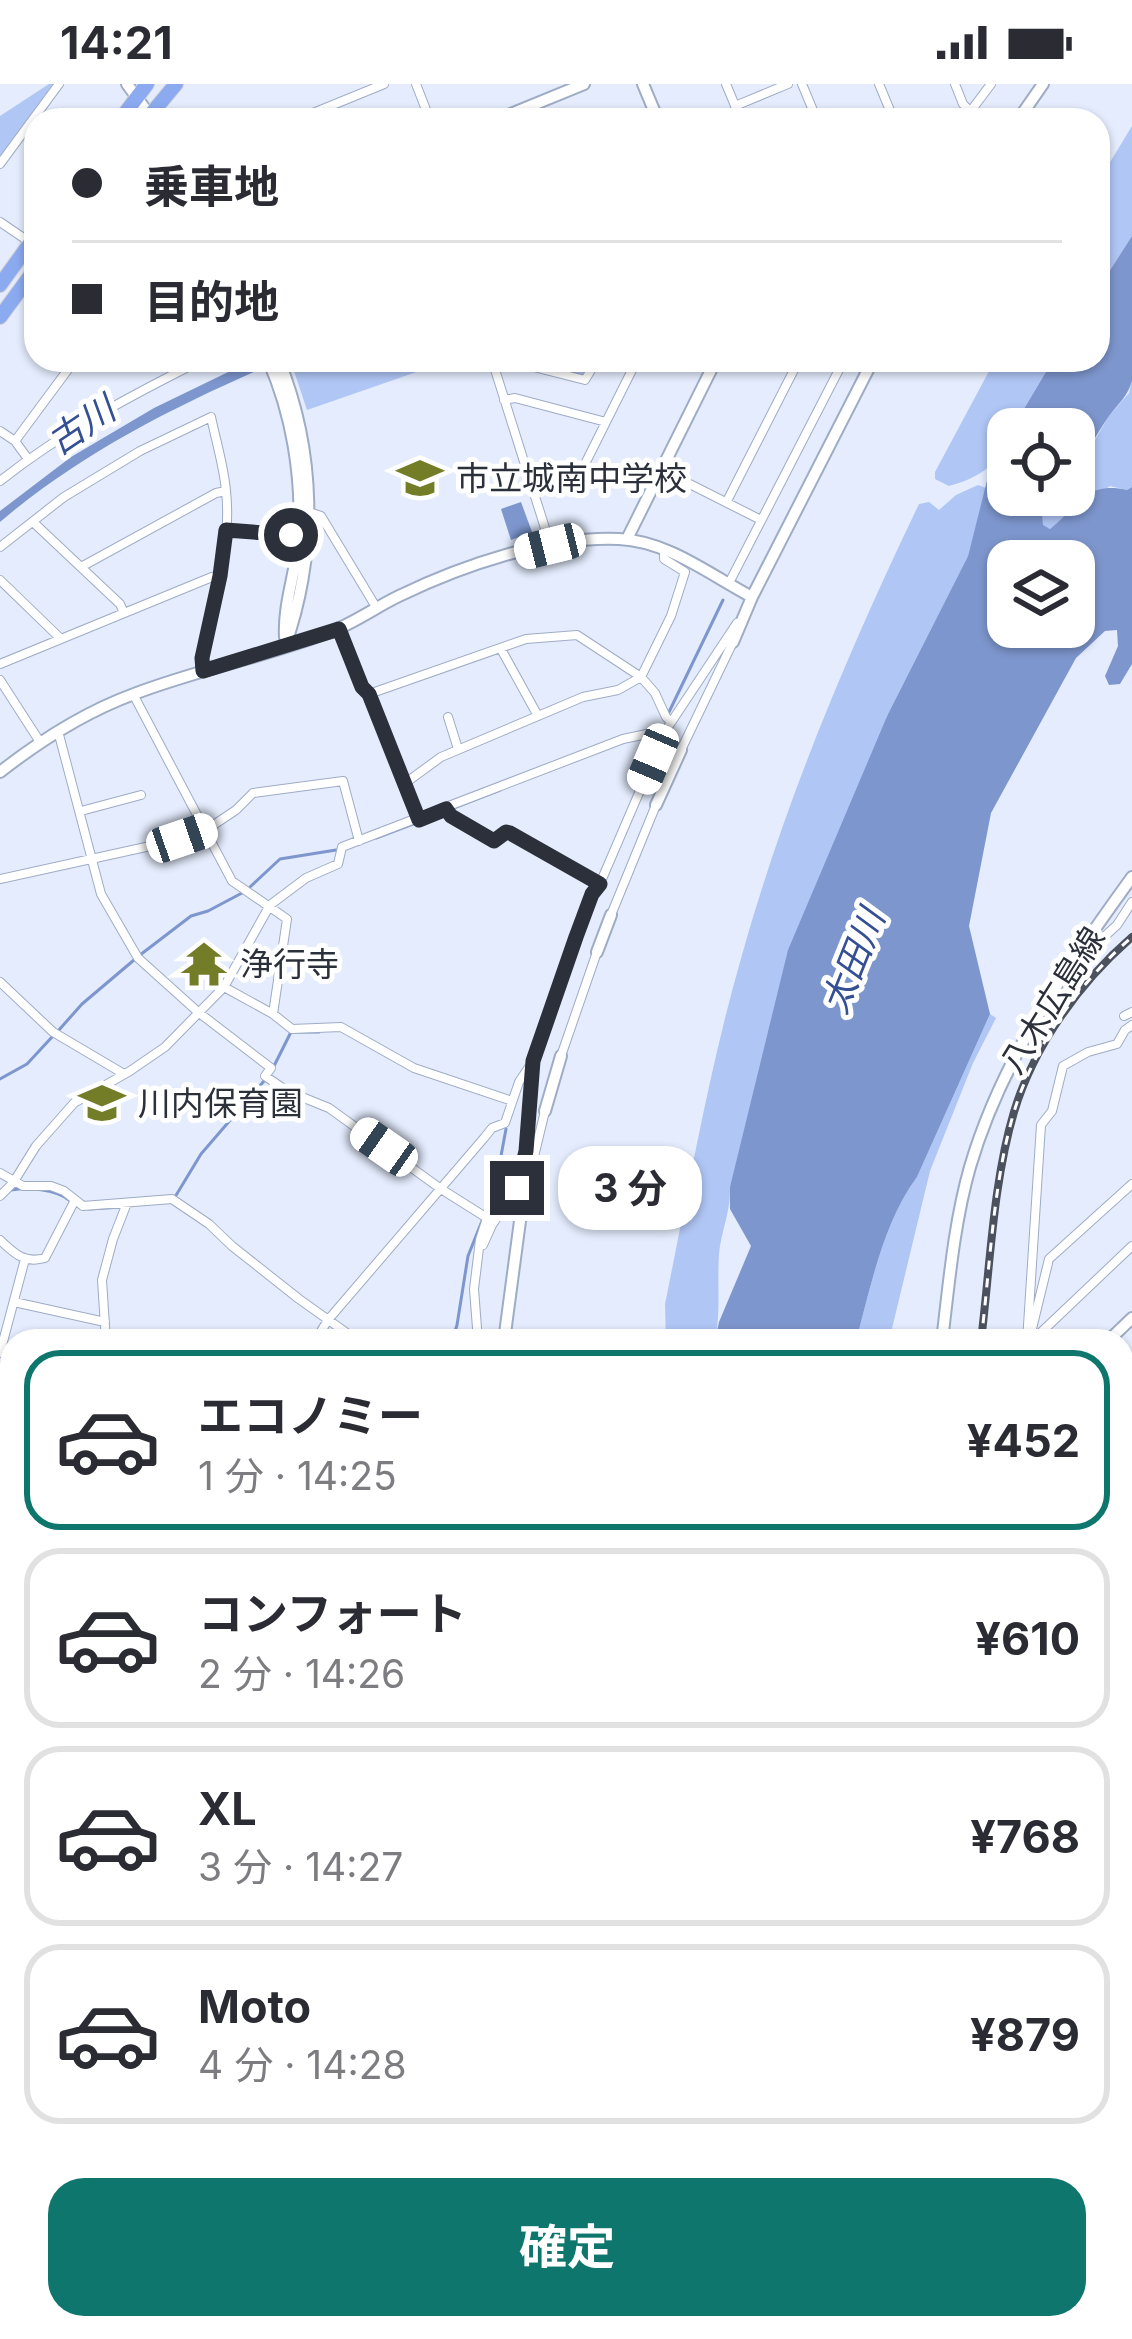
<!DOCTYPE html>
<html lang="ja">
<meta charset="utf-8">
<style>
:root{--surface:#fff;--page:#f7f7f7;--text:#2b2b33;--muted:#7c7c81;--line:#e1e1e2;--accent:#0f766e}
body{margin:0;font-family:Inter,"Noto Sans JP",sans-serif;background:var(--page);color:var(--text);height:100vh;display:flex;flex-direction:column;font-size:45px;white-space:nowrap}
*{box-sizing:border-box;margin:0}
p{font-size:39px;color:var(--muted)}
.icon{flex:none;width:66px;height:66px;fill:none;stroke:currentColor;stroke-width:2;stroke-linecap:round;stroke-linejoin:round}
.map{position:relative;flex:1;overflow:hidden}
.side{position:absolute;left:0px;top:1245px;width:1134px;height:1011px;display:flex;flex-direction:column;background:var(--surface);border-radius:36px 36px 0 0;box-shadow:0 3px 9px #0004}
.side>*{flex:none}
.guide{position:absolute;left:24px;top:24px;width:1086px;height:264px;border-radius:36px;box-shadow:0 3px 9px #0004;display:grid;align-content:center;height:264px;padding:0 48px;background:var(--surface)}
.buttons{position:absolute;left:987px;top:324px;display:grid;gap:24px}
.buttons a{display:grid;place-items:center;width:108px;height:108px;border-radius:24px;background:var(--surface);box-shadow:0 3px 9px #0004;font-size:60px}
.end{position:absolute;width:54px;height:54px;margin:-27px;border:15px solid #2b303a;background:#fff;box-shadow:0 0 0 6px #fff}
.from{border-radius:50%}
.bubble{position:absolute;height:84px;border-radius:36px;background:var(--surface);box-shadow:0 3px 9px #0004;font-size:39px;font-weight:700;line-height:84px;text-align:center}
.car{position:absolute;width:36px;height:72px;margin:-36px -18px;border-radius:15px;box-shadow:0 0 9px 3px #0007;background:linear-gradient(#fff 24%,#345 0 40%,#fff 0 76%,#345 0 86%,#fff 0)}
.guide b{display:flex;align-items:center;gap:42px;height:114px;font-size:45px}
.guide b+b{border-top:3px solid var(--line)}
.guide i{width:30px;height:30px;background:var(--text)}
ul{padding:21px 0 0;list-style:none}
li{display:flex;align-items:center;gap:36px;height:180px;margin:0 24px 18px;padding:0 24px;border:6px solid var(--line);border-radius:36px}
li div{flex:1}
li b{display:block;font-size:45px}
li em{font-style:normal;font-weight:700}
li.current{border-color:var(--accent)}
li>.icon{width:108px;height:108px;stroke-width:1.5}
.primary-button{display:flex;gap:24px;margin-top:auto;padding:24px 48px}
.primary-button a{flex:1;height:138px;border-radius:36px;background:var(--accent);color:#fff;font-size:48px;font-weight:700;line-height:138px;text-align:center}
.status{display:flex;justify-content:space-between;align-items:center;height:84px;padding:0 60px;background:var(--surface);direction:ltr}
.status svg{height:33px;fill:currentColor}
.map>svg:first-child{display:block}
</style>
<div class="status"><b>14:21</b><svg viewBox="0 0 49 12"><path d="M0 12V9h3v3zM5 12V6h3v6zM10 12V3h3v9zM15 12V0h3v12zM26 1h20v11H26zM47 4h2v5h-2z"/></svg></div>
<div class="map">
<svg width="1132" height="2255" viewBox="0 0 1132 2255">
<rect width="100%" height="100%" fill="#e4ecfd"/>
<path fill="#b0c6f5" d="M49,0H54L0,72V32Z
M1132,42V152L1098,205V98Z
M315,276H451L307,326L294,287Z
M517,276H593L583,293Z
M995,276H1053L1012,345H1008C1002,380 981,393 949,402L935,395V388Z
M1132,297V403L1127,406L1110,402L1070,428L1050,445L1043,442L1042,427L1051,411H1074V385L1090,365L1108,333L1129,309Z
M978,401L986,404L968,472L888,630L730,1103C731,1127 721,1147 719,1170C717,1199 721,1228 715,1257H666L665,1220C689,1103 709,985 742,871C786,714 849,566 919,420L929,418L939,426L956,411Z
M990,930L996,934L973,979L930,1087L889,1257H856C871,1202 883,1139 917,1093Z
M1124,1370L1132,1371V1532L1122,1535Z
M1132,1586V1664L1122,1672V1587Z
M647,2244H738L734,2255H650Z"/>
<path fill="#7d96cd" fill-rule="evenodd" d="M1132,152V297C1128,312 1118,320 1109,332C1097,349 1088,368 1074,385V345H1012L1053,276H1098V205Z
M253,276H281C181,319 83,367 0,438V427L71,373L154,324Z
M1008,352V411H1051L1042,427L1043,441L1050,445C1079,422 1085,397 1127,406L1132,403V580L1120,600L1109,601L1105,592L1118,562L1117,546L1105,547L1076,574L991,729L969,842L990,930L917,1093C883,1139 871,1202 856,1257H715L719,1238L751,1162L730,1125V1103L788,866L888,630L968,472L991,381ZM1008,477H1074V543H1008Z
M521,418L532,448L511,456L501,425Z
M511,2244H647L650,2255H512Z"/>
<g fill="none" stroke-linecap="round" stroke-linejoin="round">
<path stroke="#7d96cd" stroke-width="3" d="M669,628L723,516
M643,686L659,653
M451,725L500,706
M376,754L442,729
M250,803L280,775L336,766
M140,871L191,832L208,827L242,809
M58,947L82,920L134,876
M273,984L291,948H319
M0,995L27,980L52,953
M11,1106C28,1103 55,1105 69,1116
M175,1113L201,1070L264,997
M89,1125L122,1123
M485,1130L493,1115L506,1045
M452,1257L457,1241L468,1172L482,1137
M1122,1807L1132,1819
M77,2255L84,2244
M827,2255L831,2244"/>
<g stroke="#9facc6" stroke-width="10">
<path id="street" d="M416,0L430,36
M726,0L741,36
M802,0L817,36
M879,0L894,36
M955,0L963,20L969,26
M735,22L788,0
M296,36L384,0
M964,36L991,0
M0,80L59,0
M0,138L31,159
M492,276L550,460
M507,276L585,296L597,276
M504,316L515,314L606,338
M0,347L15,357L28,375
M15,357L75,276
M584,387L585,380L637,276
M528,391L660,385L761,436
M0,397C62,348 132,311 202,276
M727,417L799,276
M309,428L321,432L376,523
M33,438L120,520L124,529
M226,446L299,451
M0,463L64,413L140,367L211,333C216,357 224,383 226,407C232,462 214,521 202,575L203,587
M81,483L216,409L226,407
M0,496L61,555
M729,499L844,276
M339,545L362,603L369,610L419,736
M501,565L538,632
M0,580L212,493L220,492
M0,596L40,658
M133,610L232,797L287,835L273,930
M369,610L526,555L577,551L641,593L655,609L666,633L671,638
M448,633L458,665
M58,647L101,810L138,874L198,928L271,984L265,992L287,1007L329,1024L441,1105L487,1134L480,1156L474,1205L478,1257
M681,666L733,558
M404,700L441,673L583,613L618,606L641,593L671,532L685,488L664,475V466
M445,725L451,732L494,757L505,748L510,749L600,800
M81,727L141,711
M0,795L182,755L206,746L236,726L253,709L343,697L359,757
M611,831L656,721
M1070,884L1117,841L1132,818
M0,898L53,948L124,990
M224,903L273,930L292,945L341,943L414,984L512,1017
M1124,932L1132,928
M561,972L597,868
M0,1089L23,1102H51L64,1107L83,1122L172,1115L209,1140L232,1162L299,1215L358,1257
M0,1112L13,1099L36,1062L74,1019L130,987L165,963L224,903L270,821L306,794L338,780L342,763L623,655L666,646
M522,1122L545,1027
M0,1156C14,1169 24,1180 45,1174L75,1116
M483,1161L492,1141L517,1104L526,1067L533,977L593,810L599,802L666,646L737,539
M14,1218L105,1238
M1033,1256L1132,1162
M106,1257L102,1196L113,1155L127,1119
M315,1257L328,1236L484,1054L492,1044L505,1039L519,998L529,983
M1027,1257L1041,1041L1052,1027L1063,982L1088,968L1117,960L1125,946L1132,941
M1029,1257L1049,1175L1132,1100
M0,1269L25,1175
M1122,1315L1132,1305
M1122,1340H1132
M0,1417L12,1423
M0,1529H12
M0,1640L12,1630
M0,1673L12,1682
M1122,1704L1132,1708
M0,1798L12,1787
M0,1829L12,1837
M1122,1860L1132,1864
M0,1909L12,1918
M0,2041L12,2052
M1122,2057L1132,2040
M0,2125L12,2130
M183,2244L197,2255
M170,2255L177,2244
M232,2255L237,2244
M301,2255L308,2244
M796,2255L801,2244
M868,2255L870,2244
M898,2255L909,2244
M948,2255L960,2244
M1006,2255L1008,2244"/>
</g>
<g stroke="#9facc6" stroke-width="14">
<path id="secondary" d="M127,0L151,33
M643,0L658,36
M496,36L584,0
M1018,36L1043,0
M268,276C292,330 302,392 299,451C297,485 283,519 285,553
M279,276C316,368 318,469 285,562
M627,455L716,276
M733,558L752,513L873,276
M0,688C41,656 85,628 134,610C199,585 269,572 335,546C357,537 378,522 399,512C463,481 548,452 619,455C668,457 710,491 752,513
M656,721L681,666
M597,868L611,831
M545,1027L561,972
M504,1257L522,1122
M942,1257C949,1199 954,1139 970,1083C1002,974 1066,884 1132,793
M1108,1257L1132,1234
M0,1471H12
M1122,1983L1132,1988
M0,2078L12,2061
M316,2255L322,2244
M766,2255L770,2244"/>
</g>
<g stroke="#d0d1d4" stroke-width="15">
<path id="primary" d="M1122,2102L1132,2096
M1122,2114L1132,2108
M1091,2244L1093,2255
M914,2255L926,2244
M929,2255L941,2244"/>
</g>
<g stroke="#d0d1d4" stroke-width="16">
<path id="highway" d="M120,36L147,0
M146,36L176,0
M0,201L36,151
M0,233L36,184
M0,1495H12
M0,1510L12,1511
M1122,1554H1132
M1122,1570H1132"/>
</g>
<use href="#street" stroke="#fff" stroke-width="8"/>
<use href="#secondary" stroke="#fff" stroke-width="10"/>
<use href="#primary" stroke="#baccf6" stroke-width="12"/>
<use href="#highway" stroke="#8caaf0" stroke-width="14"/>
<g stroke="#4c525d" stroke-width="8">
<path id="rail" d="M981,1257C990,1184 993,1098 1014,1028C1034,961 1080,898 1132,853
M808,2255L813,2244"/>
</g>
<use href="#rail" stroke="#fff" stroke-width="3" stroke-dasharray="9" stroke-linecap="butt"/>
</g>
<g fill="none" stroke-linecap="round" stroke-linejoin="round">
<path stroke="#2b303a" stroke-width="15" d="M291,451L226,446L220,492L202,574L203,587L339,545L362,603L369,610L419,736L446,725L451,732L494,757L506,748L510,749L600,800L592,810L576,853L533,977L526,1067L517,1104"/>
</g>
<defs>
<g id="school-bare" transform="scale(3.6)"><path d="M0-5L7-2L0 1L-7-2ZM-4 1L0 2.5L4 1V4Q0 6-4 4Z" fill="#737d28" stroke="#fff" stroke-width="2.5" paint-order="stroke"/></g>
<g id="temple-bare" transform="scale(3.6)"><path d="M0-6L5-2H3V0L6.5 2.5H4V6H1.5V3h-3V6H-4V2.5H-6.5L-3 0V-2H-5Z" fill="#737d28" stroke="#fff" stroke-width="2.5" paint-order="stroke"/></g>
</defs>
<g fill-rule="evenodd">
<use href="#school-bare" x="420" y="394"/>
<use href="#temple-bare" x="204" y="880"/>
<use href="#school-bare" x="102" y="1019"/>
</g>
<g text-anchor="middle" dominant-baseline="central" stroke-width="10" stroke-linejoin="round" paint-order="stroke">
<g font-size="33" fill="#2b303a" stroke="#fff" text-anchor="start">
<text x="456" y="394">市立城南中学校</text>
<text x="240" y="880">浄行寺</text>
<text x="138" y="1019">川内保育園</text>
</g>
<g font-size="33" fill="#2b303a" stroke="#fff">
<text transform="translate(1052 916) rotate(-58)">八木広島線</text>
</g>
<g font-size="36" font-style="italic" fill="#344f93" stroke="#fff">
<text transform="translate(81 341) rotate(-34)">古川</text>
<text transform="translate(853 877) rotate(-68)">太田川</text>
</g>
</g>
</svg>
<div class="buttons">
<a><svg class="icon" aria-label="locate" viewBox="0 0 24 24"><circle cx="12" cy="12" r="6"/><path d="M12 2v4M12 18v4M2 12h4M18 12h4"/></svg></a>
<a><svg class="icon" aria-label="layers" viewBox="0 0 24 24"><path d="M12 4l9 5-9 5-9-5zM3 14l9 5 9-5"/></svg></a>
</div>
<i class="end from" style="left:291px;top:451px"></i>
<i class="end" style="left:517px;top:1104px"></i>
<div class="bubble" style="left:558px;top:1062px;width:144px">3 分</div>
<i class="car" style="left:550px;top:462px;rotate:256deg"></i>
<i class="car" style="left:653px;top:675px;rotate:203deg"></i>
<i class="car" style="left:182px;top:754px;rotate:71deg"></i>
<i class="car" style="left:384px;top:1063px;rotate:305deg"></i>
<div class="guide">
<b><i class="from"></i>乗車地</b>
<b><i></i>目的地</b>
</div>
<section class="side">
<ul>
<li class="current"><svg class="icon" aria-label="car" viewBox="0 0 24 24"><path d="M5 17H2v-5l4-1 3-4h7l3 4 3 1v5h-3M9 17h6M6 11h13"/><circle cx="7" cy="17" r="2"/><circle cx="17" cy="17" r="2"/></svg><div><b>エコノミー</b><p>1 分 · 14:25</p></div><em>¥452</em></li>
<li><svg class="icon" aria-label="car" viewBox="0 0 24 24"><path d="M5 17H2v-5l4-1 3-4h7l3 4 3 1v5h-3M9 17h6M6 11h13"/><circle cx="7" cy="17" r="2"/><circle cx="17" cy="17" r="2"/></svg><div><b>コンフォート</b><p>2 分 · 14:26</p></div><em>¥610</em></li>
<li><svg class="icon" aria-label="car" viewBox="0 0 24 24"><path d="M5 17H2v-5l4-1 3-4h7l3 4 3 1v5h-3M9 17h6M6 11h13"/><circle cx="7" cy="17" r="2"/><circle cx="17" cy="17" r="2"/></svg><div><b>XL</b><p>3 分 · 14:27</p></div><em>¥768</em></li>
<li><svg class="icon" aria-label="car" viewBox="0 0 24 24"><path d="M5 17H2v-5l4-1 3-4h7l3 4 3 1v5h-3M9 17h6M6 11h13"/><circle cx="7" cy="17" r="2"/><circle cx="17" cy="17" r="2"/></svg><div><b>Moto</b><p>4 分 · 14:28</p></div><em>¥879</em></li>
</ul>
<div class="primary-button"><a>確定</a></div>
</section>
</div>
